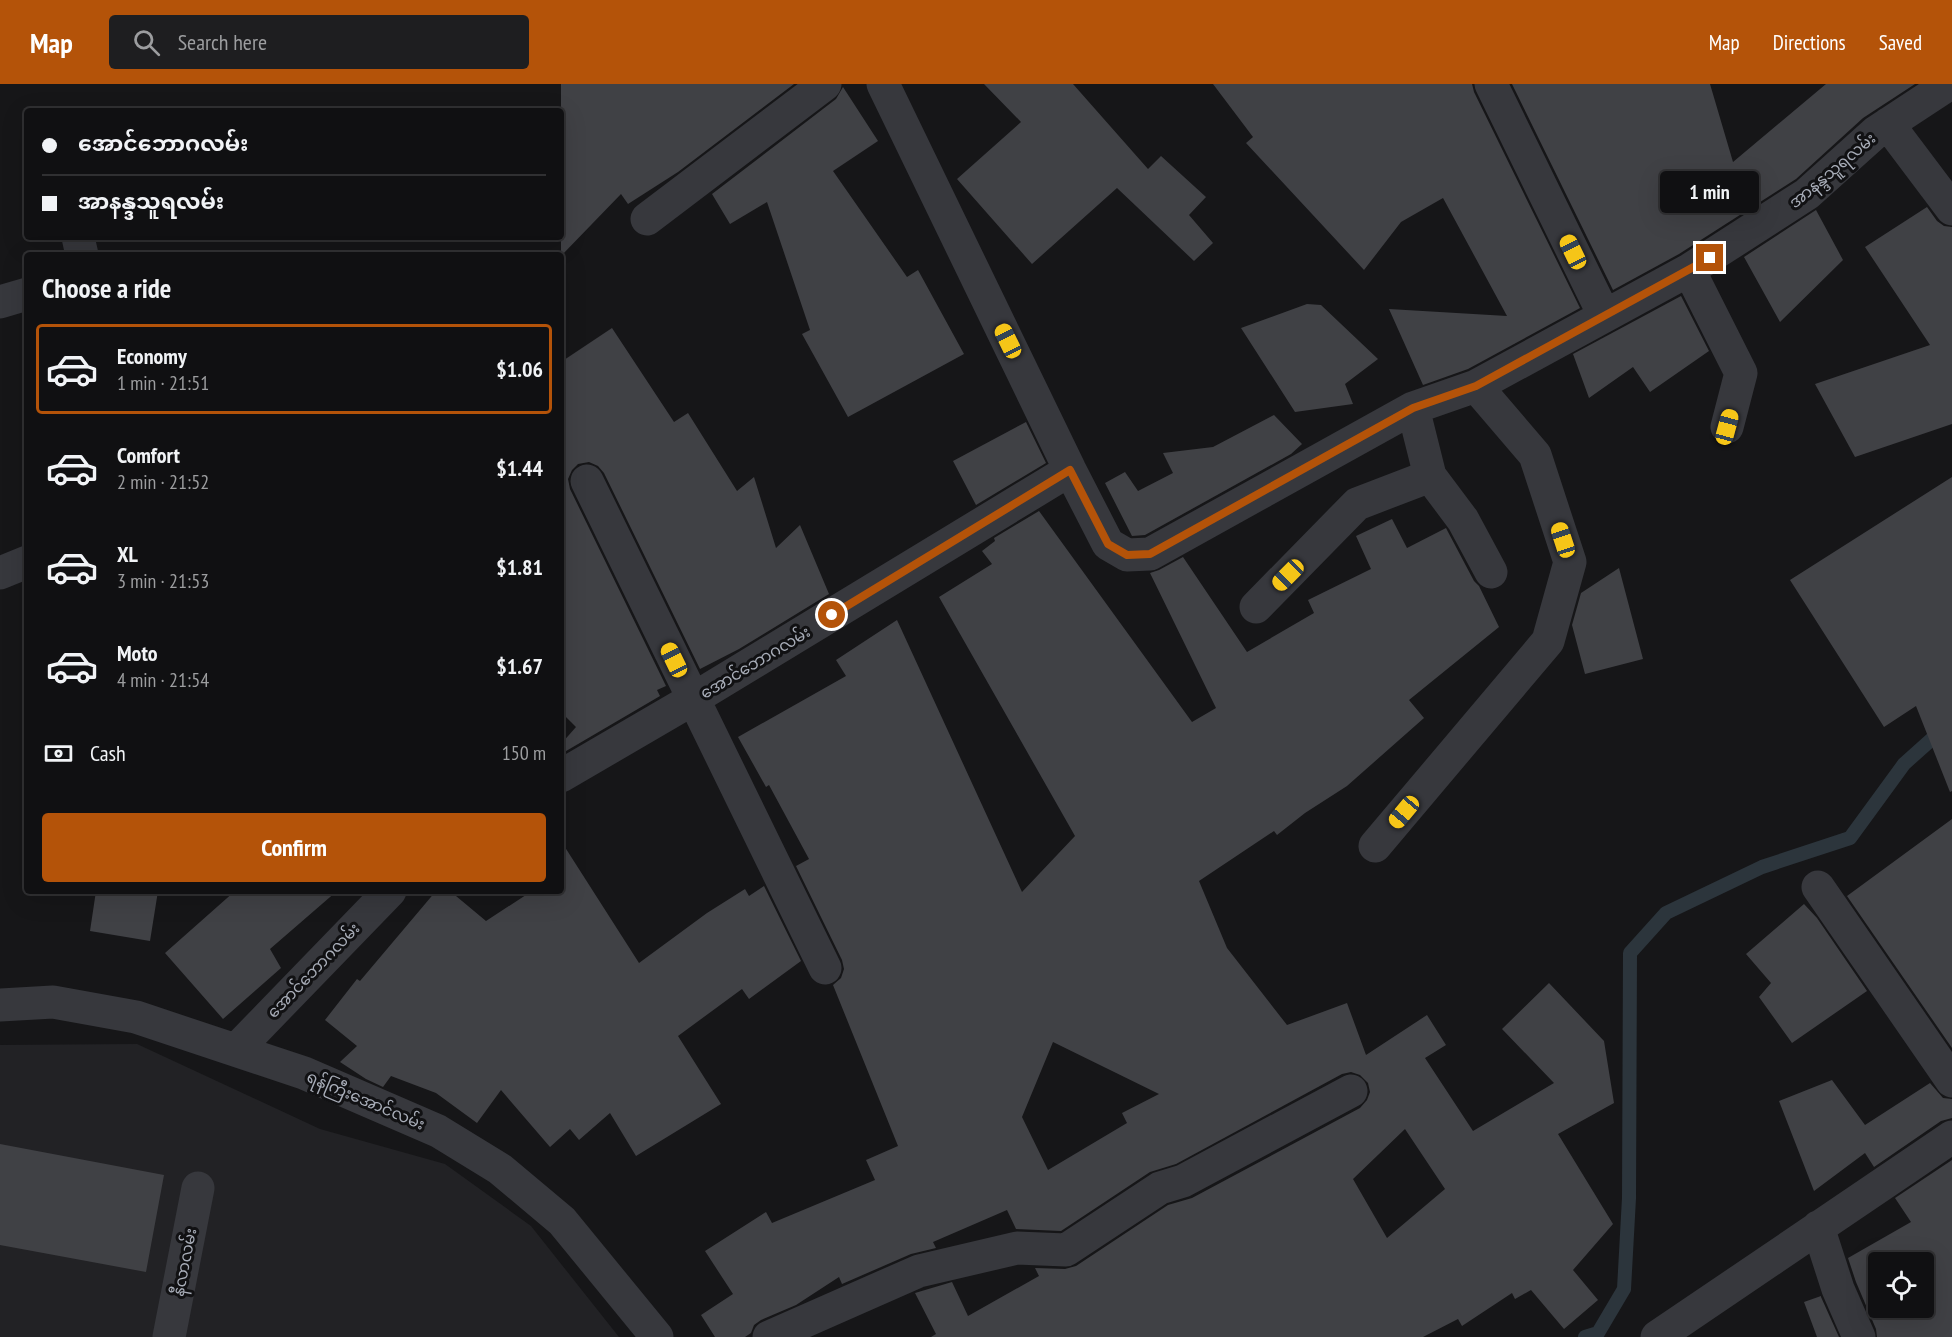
<!DOCTYPE html>
<meta charset="utf-8">
<style>
:root{--surface:#101012;--page:#1e1e20;--text:#f1f3f6;--muted:#9c9d9f;--line:#303032;--accent:#b45309}
body{margin:0;font-family:"PT Sans Narrow","Noto Sans Myanmar",sans-serif;background:var(--page);color:var(--text);height:100vh;display:flex;flex-direction:column;font-size:22px;white-space:nowrap}
*{box-sizing:border-box;margin:0}
p{font-size:20px;color:var(--muted)}
.icon{flex:none;width:33px;height:33px;fill:none;stroke:currentColor;stroke-width:2;stroke-linecap:round;stroke-linejoin:round}
.map{position:relative;flex:1;overflow:hidden}
.side{position:absolute;left:24px;top:168px;width:540px;height:642px;display:flex;flex-direction:column;background:var(--surface);border-radius:6px;box-shadow:0 6px 24px #0002,0 0 0 2px var(--line)}
.side>*{flex:none}
.top-card{position:absolute;left:24px;top:24px;width:540px;height:132px;border-radius:6px;box-shadow:0 6px 24px #0002,0 0 0 2px var(--line);display:grid;align-content:center;height:132px;padding:0 18px;background:var(--surface)}
.tools{position:absolute;left:1868px;top:1168px;display:grid;gap:12px}
.tools a{display:grid;place-items:center;width:66px;height:66px;border-radius:6px;background:var(--surface);box-shadow:0 6px 24px #0002,0 0 0 2px var(--line);font-size:30px}
.end{position:absolute;width:27px;height:27px;margin:-14px;border:8px solid #b45309;background:#fff;box-shadow:0 0 0 3px #fff}
.from{border-radius:50%}
.bubble{position:absolute;height:42px;border-radius:6px;background:var(--surface);box-shadow:0 6px 24px #0002,0 0 0 2px var(--line);font-size:20px;font-weight:600;line-height:42px;text-align:center}
.car{position:absolute;width:18px;height:36px;margin:-18px -9px;border-radius:8px;box-shadow:0 0 4px 2px #0007;background:linear-gradient(#f5c518 24%,#345 0 40%,#f5c518 0 76%,#345 0 86%,#f5c518 0)}
.top-card b{display:flex;align-items:center;gap:21px;height:57px;font-size:22px}
.top-card b+b{border-top:2px solid var(--line)}
.top-card i{width:15px;height:15px;background:var(--text)}
ul{padding:0;list-style:none}
li{display:flex;align-items:center;gap:18px;height:90px;margin:0 12px 9px;padding:0 6px;border:3px solid transparent;border-radius:6px}
li div{flex:1}
li b{display:block;font-size:22px}
li em{font-style:normal;font-weight:600}
li.selected{border-color:var(--accent)}
li>.icon{width:54px;height:54px;stroke-width:1.5}
h2{padding:0 18px;font-size:27px;line-height:72px}
.pay{display:flex;align-items:center;gap:15px;height:66px;padding:0 18px;font-size:22px}
.pay p{margin-inline-start:auto}
.button{display:flex;gap:12px;margin-top:auto;padding:12px 18px}
.button a{flex:1;height:69px;border-radius:6px;background:var(--accent);color:#fff;font-size:24px;font-weight:600;line-height:69px;text-align:center}
header{display:flex;align-items:center;gap:36px;box-sizing:border-box;height:84px;padding:0 30px;background:var(--accent);color:#fff}
header strong{font-size:28px}
nav{display:flex;gap:33px;margin-inline-start:auto;font-size:21px}
.search{width:420px;height:54px;background:var(--page);display:flex;align-items:center;gap:15px;box-sizing:border-box;padding:0 21px;border-radius:6px;color:var(--muted);font-size:22px}
.map>svg:first-child{display:block}
</style>
<header>
<strong>Map</strong>
<div class="search"><svg class="icon" aria-label="search" viewBox="0 0 24 24"><circle cx="10" cy="10" r="6"/><path d="M15 15l6 6"/></svg>Search here</div>
<nav><a>Map</a><a>Directions</a><a>Saved</a></nav>
</header>
<div class="map">
<svg width="1952" height="1253" viewBox="0 0 1952 1253">
<rect width="100%" height="100%" fill="#161618"/>
<path fill="#222225" d="M137,960L320,1045L445,1080L531,1142L619,1253H0V961Z"/>
<g fill="none" stroke-linecap="round" stroke-linejoin="round">
<path stroke="#2c353c" stroke-width="14" d="M1585,1253L1598,1249L1624,1205L1629,1114L1630,869L1666,829L1762,783L1850,754L1904,680L1952,637"/>
</g>
<path fill="#404145" fill-rule="evenodd" d="M561,0H794L678,88L628,120L621,110L561,172Z
M984,0H1073L1148,85L1161,72L1206,113L1189,131L1213,159L1194,177L1117,104L1032,180L957,95L1021,38Z
M1213,0H1472L1474,8L1580,224L1468,285L1423,301L1389,225L1507,232L1443,114L1401,138L1364,186L1246,59L1253,53Z
M1512,0H1710L1733,78L1826,0H1915L1863,34L1796,95L1679,170L1613,206Z
M843,3L878,57L833,87L907,193L918,186L964,270L848,333L802,250L810,246L767,118L730,140L712,110L836,15Z
M1927,123L1937,137L1944,142L1952,143V340L1855,373L1815,300L1930,261L1865,163Z
M1816,126L1843,176L1780,238L1744,173Z
M1681,212L1709,267L1650,308L1633,283L1589,314L1573,270Z
M1307,220L1321,221L1378,275L1345,300L1353,320L1295,328L1241,244Z
M612,244L674,338L688,329L737,407L754,393L776,464L800,441L829,510L739,565L700,585L604,389L598,382L589,378L578,380L572,386L568,395L570,405L666,602L657,606L660,612L561,670V660L576,643L561,628V278Z
M1274,331L1302,360L1291,370L1145,451L1132,452L1105,399L1125,388L1138,407L1173,389L1163,369L1213,363Z
M1026,338L1046,379L976,421L953,377Z
M1952,393V707L1950,708L1916,622L1884,643L1790,496Z
M1039,427L1192,638L1216,624L1150,489L1159,486L1183,473L1247,568L1314,529L1308,516L1371,485L1356,452L1392,435L1407,464L1446,444L1447,446L1474,497L1479,502L1499,543L1409,616L1424,634L1347,702L1305,729L1277,751L1274,747L1199,797L1227,864L1287,941L1347,919L1366,971L1427,931L1446,961L1425,974L1473,1047L1554,999L1502,945L1549,899L1604,957L1614,1019L1558,1050L1613,1140L1573,1186L1598,1216L1564,1245L1531,1206L1515,1215L1512,1209L1462,1242L1458,1235L1423,1253H931L936,1250L915,1209L952,1198L968,1232L1039,1192L1035,1184L1065,1185L1076,1182L1168,1121L1192,1114L1360,1024L1367,1016L1370,1008L1368,999L1360,991L1351,988L1342,990L1176,1080L1150,1088L1061,1147L1016,1145L1007,1126L933,1158L936,1164L911,1170L842,1200L839,1193L796,1221L761,1236L754,1241L751,1249L745,1253H715L701,1231L733,1210L705,1167L766,1128L772,1139L875,1096L866,1076L898,1062L833,901L841,894L844,885L842,876L796,782L809,775L769,701L766,703L738,653L846,592L836,576L897,536L1022,808L1075,752L939,513L992,480L982,467L995,457L994,454ZM1053,958L1159,1010L1122,1029L1127,1039L1048,1086L1022,1033ZM1405,1045L1445,1105L1387,1154L1353,1095Z
M1619,484L1643,575L1585,590L1572,541L1581,509Z
M1952,735V964L1847,812Z
M561,757L639,879L707,829L745,805L749,812L764,802L801,877L749,915L742,905L678,952L721,1020L636,1072L610,1029L579,1056L570,1045L550,1063L501,1006L477,1039L436,1009L391,992L383,1003L366,995L340,978L357,962L325,936L357,895L360,897L436,807H450L486,837L532,807H561Z
M96,807H158L150,857L90,847Z
M235,807H337L270,865L281,884L223,935L165,869Z
M1804,820L1817,834L1867,907L1792,959L1759,913L1771,899L1746,870Z
M1832,996L1865,1041L1930,999L1943,1014L1952,1015V1034L1941,1037L1874,1083L1865,1069L1814,1107L1779,1017Z
M0,1060L164,1091L146,1188L0,1161Z
M1952,1076V1253H1877L1876,1245L1856,1198L1848,1174L1911,1138L1895,1114ZM1878,1179H1923V1224H1878Z
M1821,1212V1213L1839,1253H1817L1804,1218Z"/>
<g fill="none" stroke-linecap="round" stroke-linejoin="round">
<path stroke="#37383d" stroke-width="33" d="M883,0L1070,386L1108,460L1127,471L1150,470L1413,324L1476,302L1689,186L1807,110L1876,48L1949,0
M1491,0L1604,231
M1888,40L1952,125
M647,135L825,0
M78,153L82,171
M1689,186L1741,289L1727,343
M0,218L27,210
M1413,324L1430,392
M587,397L825,884
M0,489L27,478
M1256,523L1357,420L1430,392L1463,436L1491,488
M561,692L693,615L1070,386
M1375,762L1548,557L1570,478L1535,371L1476,302
M1818,803L1952,997
M0,921L53,918L136,933L304,989L438,1047L500,1085L562,1137L657,1253
M237,965L390,807
M1818,1143L1838,1205L1859,1253
M169,1253L198,1104
M769,1253L919,1187L1017,1164L1066,1166L1160,1104L1183,1097L1351,1007
M1657,1253L1952,1053"/>
</g>
<g fill="none" stroke-linecap="round" stroke-linejoin="round">
<path stroke="#b45309" stroke-width="8" d="M832,531L1070,386L1108,460L1127,471L1150,470L1413,324L1476,302L1710,174"/>
</g>
<g text-anchor="middle" dominant-baseline="central" stroke-width="6" stroke-linejoin="round" paint-order="stroke">
<g font-size="16" fill="#a8adb8" stroke="#111113">
<text transform="translate(1832 86) rotate(-40)">အာနန္ဒသူရလမ်း</text>
<text transform="translate(755 578) rotate(-31)">အောင်ဘောဂလမ်း</text>
<text transform="translate(313 886) rotate(-46)">အောင်ဘောဂလမ်း</text>
<text transform="translate(366 1016) rotate(23)">ရန်ကြီးအောင်လမ်း</text>
<text transform="translate(184 1178) rotate(-79)">နီလာလမ်း</text>
</g>
</g>
</svg>
<div class="tools">
<a><svg class="icon" aria-label="locate" viewBox="0 0 24 24"><circle cx="12" cy="12" r="6"/><path d="M12 2v4M12 18v4M2 12h4M18 12h4"/></svg></a>
</div>
<i class="end from" style="left:832px;top:531px"></i>
<i class="end" style="left:1710px;top:174px"></i>
<div class="bubble" style="left:1660px;top:87px;width:99px">1 min</div>
<i class="car" style="left:1573px;top:168px;rotate:334deg"></i>
<i class="car" style="left:1008px;top:257px;rotate:334deg"></i>
<i class="car" style="left:1727px;top:343px;rotate:15deg"></i>
<i class="car" style="left:1563px;top:456px;rotate:342deg"></i>
<i class="car" style="left:1288px;top:491px;rotate:225deg"></i>
<i class="car" style="left:674px;top:576px;rotate:334deg"></i>
<i class="car" style="left:1404px;top:728px;rotate:220deg"></i>
<div class="top-card">
<b><i class="from"></i>အောင်ဘောဂလမ်း</b>
<b><i></i>အာနန္ဒသူရလမ်း</b>
</div>
<section class="side">
<h2>Choose a ride</h2>
<ul>
<li class="selected"><svg class="icon" aria-label="car" viewBox="0 0 24 24"><path d="M5 17H2v-5l4-1 3-4h7l3 4 3 1v5h-3M9 17h6M6 11h13"/><circle cx="7" cy="17" r="2"/><circle cx="17" cy="17" r="2"/></svg><div><b>Economy</b><p>1 min · 21:51</p></div><em>$1.06</em></li>
<li><svg class="icon" aria-label="car" viewBox="0 0 24 24"><path d="M5 17H2v-5l4-1 3-4h7l3 4 3 1v5h-3M9 17h6M6 11h13"/><circle cx="7" cy="17" r="2"/><circle cx="17" cy="17" r="2"/></svg><div><b>Comfort</b><p>2 min · 21:52</p></div><em>$1.44</em></li>
<li><svg class="icon" aria-label="car" viewBox="0 0 24 24"><path d="M5 17H2v-5l4-1 3-4h7l3 4 3 1v5h-3M9 17h6M6 11h13"/><circle cx="7" cy="17" r="2"/><circle cx="17" cy="17" r="2"/></svg><div><b>XL</b><p>3 min · 21:53</p></div><em>$1.81</em></li>
<li><svg class="icon" aria-label="car" viewBox="0 0 24 24"><path d="M5 17H2v-5l4-1 3-4h7l3 4 3 1v5h-3M9 17h6M6 11h13"/><circle cx="7" cy="17" r="2"/><circle cx="17" cy="17" r="2"/></svg><div><b>Moto</b><p>4 min · 21:54</p></div><em>$1.67</em></li>
</ul>
<div class="pay"><svg class="icon" aria-label="cash" viewBox="0 0 24 24"><path d="M3 7h18v10H3z"/><circle cx="12" cy="12" r="2"/></svg>Cash<p>150 m</p></div>
<div class="button"><a>Confirm</a></div>
</section>
</div>
